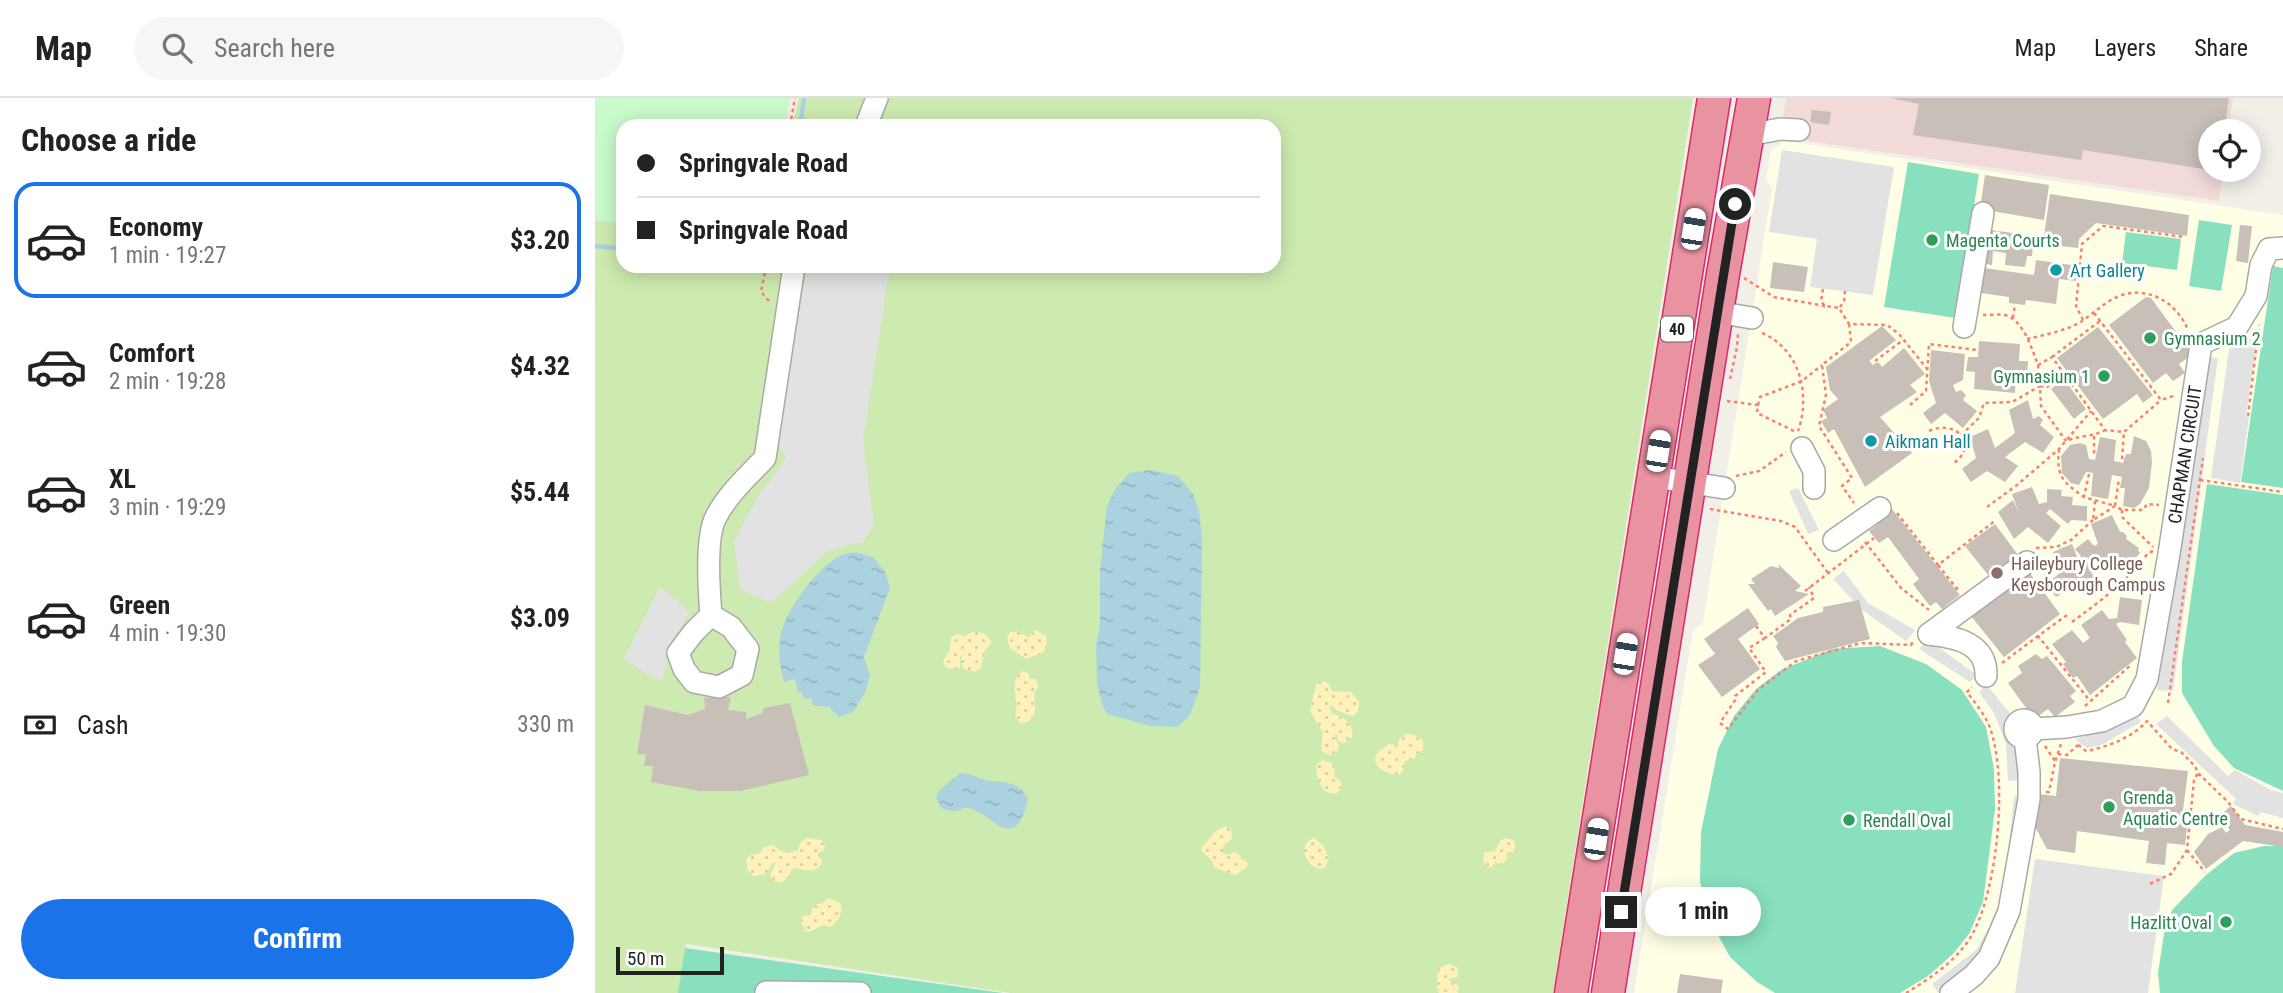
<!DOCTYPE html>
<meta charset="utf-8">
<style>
:root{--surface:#fff;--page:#f6f6f6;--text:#222;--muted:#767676;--line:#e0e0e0;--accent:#1a73e8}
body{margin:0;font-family:"Roboto Condensed",sans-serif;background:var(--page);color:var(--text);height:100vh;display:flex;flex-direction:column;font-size:26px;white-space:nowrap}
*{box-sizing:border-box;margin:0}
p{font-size:23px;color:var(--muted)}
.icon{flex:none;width:38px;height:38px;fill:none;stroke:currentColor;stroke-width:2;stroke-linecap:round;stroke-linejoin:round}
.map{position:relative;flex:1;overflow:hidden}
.drawer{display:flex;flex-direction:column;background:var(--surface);width:595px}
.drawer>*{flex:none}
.top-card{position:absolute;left:21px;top:21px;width:665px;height:154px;border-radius:21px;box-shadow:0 4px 18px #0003;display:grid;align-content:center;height:154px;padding:0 21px;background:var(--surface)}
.tools{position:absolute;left:1603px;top:21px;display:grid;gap:14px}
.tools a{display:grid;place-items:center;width:63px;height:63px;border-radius:50%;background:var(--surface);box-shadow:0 4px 18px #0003;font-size:35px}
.scale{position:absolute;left:21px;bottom:18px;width:108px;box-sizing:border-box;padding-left:7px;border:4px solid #222;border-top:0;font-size:19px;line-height:24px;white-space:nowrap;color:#222;-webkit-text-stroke:5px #fff;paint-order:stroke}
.end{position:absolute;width:32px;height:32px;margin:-16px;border:9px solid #222;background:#fff;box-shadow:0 0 0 4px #fff}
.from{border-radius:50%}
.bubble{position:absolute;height:49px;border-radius:24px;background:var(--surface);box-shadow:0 4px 18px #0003;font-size:23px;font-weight:700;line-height:49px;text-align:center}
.car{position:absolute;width:21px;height:42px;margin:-21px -10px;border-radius:9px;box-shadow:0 0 5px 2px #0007;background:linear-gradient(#fff 24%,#345 0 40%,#fff 0 76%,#345 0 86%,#fff 0)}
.top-card b{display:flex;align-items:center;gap:24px;height:66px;font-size:26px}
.top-card b+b{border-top:2px solid var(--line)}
.top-card i{width:18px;height:18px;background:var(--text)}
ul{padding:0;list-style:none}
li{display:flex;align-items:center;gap:21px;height:116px;margin:0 14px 10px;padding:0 7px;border:4px solid transparent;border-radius:21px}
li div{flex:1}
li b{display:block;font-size:26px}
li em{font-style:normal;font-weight:700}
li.on{border-color:var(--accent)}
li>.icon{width:63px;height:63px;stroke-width:1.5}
h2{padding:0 21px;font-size:32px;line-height:84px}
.pay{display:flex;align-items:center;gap:18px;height:77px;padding:0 21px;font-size:26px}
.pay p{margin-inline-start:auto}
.button{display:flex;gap:14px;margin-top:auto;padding:14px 21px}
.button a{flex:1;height:80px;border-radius:42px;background:var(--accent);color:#fff;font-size:28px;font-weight:700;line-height:80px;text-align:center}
header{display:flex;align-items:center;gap:42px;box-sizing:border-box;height:98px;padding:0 35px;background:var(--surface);border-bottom:2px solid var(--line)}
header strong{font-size:33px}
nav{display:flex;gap:38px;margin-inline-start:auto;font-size:24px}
.search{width:490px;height:63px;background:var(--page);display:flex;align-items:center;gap:18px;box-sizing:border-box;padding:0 24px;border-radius:38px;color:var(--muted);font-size:26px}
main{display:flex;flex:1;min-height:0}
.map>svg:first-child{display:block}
</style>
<header>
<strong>Map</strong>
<div class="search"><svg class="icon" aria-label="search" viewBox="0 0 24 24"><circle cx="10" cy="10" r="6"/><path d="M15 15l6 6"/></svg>Search here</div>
<nav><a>Map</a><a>Layers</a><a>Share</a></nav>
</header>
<main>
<section class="drawer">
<h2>Choose a ride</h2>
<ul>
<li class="on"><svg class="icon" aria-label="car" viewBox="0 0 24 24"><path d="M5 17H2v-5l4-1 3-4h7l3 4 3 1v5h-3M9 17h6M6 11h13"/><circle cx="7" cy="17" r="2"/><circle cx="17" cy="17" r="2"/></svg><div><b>Economy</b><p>1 min · 19:27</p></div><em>$3.20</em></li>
<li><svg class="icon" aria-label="car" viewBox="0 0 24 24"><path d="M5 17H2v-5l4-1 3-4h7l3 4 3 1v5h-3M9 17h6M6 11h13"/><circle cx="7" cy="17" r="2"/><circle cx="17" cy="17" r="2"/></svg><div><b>Comfort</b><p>2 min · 19:28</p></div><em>$4.32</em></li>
<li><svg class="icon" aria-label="car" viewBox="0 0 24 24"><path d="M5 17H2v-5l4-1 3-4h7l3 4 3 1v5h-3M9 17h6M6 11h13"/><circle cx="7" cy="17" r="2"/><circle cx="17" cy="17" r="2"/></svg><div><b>XL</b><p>3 min · 19:29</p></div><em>$5.44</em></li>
<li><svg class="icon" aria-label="car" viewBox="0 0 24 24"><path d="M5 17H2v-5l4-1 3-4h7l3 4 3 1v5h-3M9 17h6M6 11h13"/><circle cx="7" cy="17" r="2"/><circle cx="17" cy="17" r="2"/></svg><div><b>Green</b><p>4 min · 19:30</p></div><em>$3.09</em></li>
</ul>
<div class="pay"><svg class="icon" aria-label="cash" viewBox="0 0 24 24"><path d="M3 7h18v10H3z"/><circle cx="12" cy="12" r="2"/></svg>Cash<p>330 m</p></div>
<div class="button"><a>Confirm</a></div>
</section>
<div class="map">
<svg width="1688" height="895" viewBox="0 0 1688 895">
<defs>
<pattern id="sand-dots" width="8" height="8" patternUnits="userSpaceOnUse" patternTransform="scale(1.75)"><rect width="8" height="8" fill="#fff1ba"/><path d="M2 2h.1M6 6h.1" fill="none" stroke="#dacea0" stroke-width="1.8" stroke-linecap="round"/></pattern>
<pattern id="water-ripples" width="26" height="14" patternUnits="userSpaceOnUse" patternTransform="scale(1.75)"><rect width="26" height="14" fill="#aad3df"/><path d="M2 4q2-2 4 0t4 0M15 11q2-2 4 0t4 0" fill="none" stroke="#92b5bf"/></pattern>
</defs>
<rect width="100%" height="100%" fill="#f2efe9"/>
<path fill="#f2dad9" d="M1191,0H1638L1633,33H1615V72H1628L1624,103L1185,39Z"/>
<path fill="#ffffe5" d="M1184,42L1688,117V895H1039L1098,532L1108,525L1177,90L1171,82L1176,52L1185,47Z"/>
<path fill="#cdebb0" d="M204,0H1098L958,895H415L91,846L83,895H0V122L28,125V168H679V28H197Z"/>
<path fill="url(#sand-dots)" d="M440,532L451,538L452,547L449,554L431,561L415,550L412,540L415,534L422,533L434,540Z
M379,533L390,536L397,544L388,555L387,569L380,574L369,571L366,564L367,556L365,559V569L363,571L351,570L348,563L355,552L356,539L363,536L370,538Z
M427,573L433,575L435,581H441L443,589L439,596C440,609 444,624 425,625L420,619C426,604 412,585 427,573Z
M728,583L733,585L737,593L756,594L764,604L763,614L758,618L743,613L737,608H734L737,616C749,618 759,626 757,639L749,645L743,643L742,637H739L744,649L741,655L734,657L726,653L728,634C711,608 714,615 722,585Z
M811,636C822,637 831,639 828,652L823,655L819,661L810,663L808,673L804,677C795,677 776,670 781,657C784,652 790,650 794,646L803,648L804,641Z
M727,662L737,665L740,672L739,679L746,683L747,690L741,696C725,696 722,681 721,667Z
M629,729L636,730L637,741L628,748V755L634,757L640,753L653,765L652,769L641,777L620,770C617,758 608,758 606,750L621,733Z
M212,740L227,742L230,746L229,752L222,756L227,763C223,778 210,771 200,770L196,773L192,781L187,784L179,783L175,777L181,765H177L171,776L158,778L153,772L151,762L154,758L165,755L169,749L178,747C188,755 191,757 203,752L205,745Z
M719,740L728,747L734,760L730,770C712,774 700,746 719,740Z
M910,740L919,742L921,752L919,754H912V761L907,767L900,764L897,769H892L888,763L889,754L900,753L906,742Z
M233,800L245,805C249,814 243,824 235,829L228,827L214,834L211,833L206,825L207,819L216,815L219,807L228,805Z
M854,866L863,870V879L853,881L864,888L863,895H844C841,888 842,877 844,870Z"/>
<path fill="#c8facc" d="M0,0H195L190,28H28V125L0,122Z"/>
<path fill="#88e0be" d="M1313,64L1384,76L1361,220L1289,209Z
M1604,122L1637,127L1626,193L1594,188Z
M1531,134L1586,141L1582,172L1527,165Z
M1678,168L1688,170V390L1646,384Z
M1612,386L1688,397V693L1639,670L1619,648L1587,595V564Z
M1285,548L1331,566L1367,592L1391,629L1399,671L1400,711L1388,804L1374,836L1358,856L1333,878L1305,895H1180L1162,884L1135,859L1116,824L1105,784L1106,734L1123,651L1139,618L1161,591L1186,572L1237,551Z
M1669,748H1688V895H1565L1563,875L1569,836L1577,812L1611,777L1639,755Z
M90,850L408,895H83Z"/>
<path fill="#e2e2e2" d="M1187,52L1299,69L1278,197L1215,189L1222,141L1174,134Z
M213,168H295L268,343L279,427L268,444L232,453L177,505L145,492L139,442L165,395L191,361L181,342Z
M1650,241L1662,242L1651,318L1654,319L1645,385L1616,380L1634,251Z
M1607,259L1623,260L1578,593L1562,592Z
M1203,390L1224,432L1213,436L1194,393Z
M1249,473L1273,505L1320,532L1311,543L1267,512L1238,481Z
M65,489L95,514L75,546L68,582L58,580L29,561Z
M1332,541L1382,577L1375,584L1324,551Z
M1391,586L1414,614L1423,646L1424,682L1413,683L1411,646L1399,615L1384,594Z
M1542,617L1546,624L1506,647L1492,650L1480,641L1510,633Z
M1572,618L1633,678L1640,672L1676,692L1688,695V720L1666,714L1663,718L1638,706L1641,701L1561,626Z
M1419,698L1434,701L1394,860L1355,895H1344L1337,886L1381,852L1404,813L1411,776Z
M1440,761L1569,778L1553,895H1420Z"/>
<path fill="url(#water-ripples)" d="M555,372L583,378L598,396L604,413L607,440L605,589L595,617L583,629L555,628L512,616L507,607L502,585L501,548L505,526V472L512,408L521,390L534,375Z
M261,454L278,459L290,474L295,490L269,559L275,577L270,595L258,614L244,619L234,609L218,607L216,600L209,601L207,594L203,595L200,581L189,584C185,568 182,551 186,535C192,511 223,468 245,458C250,455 256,455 261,454Z
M365,675C373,675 380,678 387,681C405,686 423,680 433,701C419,763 394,709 370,710C367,710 363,713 360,714L346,710L341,700L343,694Z"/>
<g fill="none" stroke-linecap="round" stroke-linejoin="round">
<path stroke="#aad3df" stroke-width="4.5" d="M205,28L209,0
M0,148L28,151
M164,168L182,170V168"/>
</g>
<path fill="#c7bfb8" d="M1295,0H1634L1629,33H1615V72L1488,52L1486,62L1318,37L1324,6Z
M1217,12L1236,14L1234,27L1215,24Z
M1390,77L1454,87L1449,122L1385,111Z
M1455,96L1594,117L1592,138L1501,125L1484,141L1483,150L1448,146Z
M1645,127L1657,128L1653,165L1641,163Z
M1389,131L1439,138L1437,158H1432L1430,169L1410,167L1411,155L1398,153L1397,167L1385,165Z
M1441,162L1483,168L1481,183L1464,181L1461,206L1431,202L1430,207L1414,205V199L1386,195L1389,170L1439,177Z
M1178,164L1213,169L1209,194L1175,190Z
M1551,199L1556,200L1595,253L1594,259L1584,266L1590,275L1578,283L1571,275L1558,285L1514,227Z
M1287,228L1301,242L1274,263L1278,267L1283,264L1287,269L1309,250L1330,276L1315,287L1322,294L1285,319L1317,355L1270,389L1239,331L1233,335L1226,323L1232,320L1228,312L1243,301L1235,292L1231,269Z
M1503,229L1558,297L1548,305L1542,296L1508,321L1462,260Z
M1384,243L1425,246L1424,263H1433L1432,279L1421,278L1420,295L1379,291L1380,274L1371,273L1373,259H1383Z
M1336,252L1370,256L1368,282L1358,287L1361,294L1366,292L1371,297L1368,302L1382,313L1368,330L1350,315L1336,326L1328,315L1341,305L1334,283Z
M1469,281L1491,311L1479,321L1456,291Z
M1433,302L1438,321L1444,318L1448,322L1445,327L1459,339L1448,355L1430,344L1410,359L1423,368L1410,384L1392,373L1376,384L1367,371L1381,360L1375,339L1393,331L1400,350L1420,335L1414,312Z
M1539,338L1551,343L1556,353L1557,364L1554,390L1545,406L1539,410L1528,408L1530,390H1525L1527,379L1517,377L1513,401L1496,398L1498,375L1491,374L1484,387L1476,385L1467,375L1466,358L1475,347L1485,345L1491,347L1494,361L1500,362L1505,339L1521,342L1519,363L1528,365L1531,356H1536Z
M1437,389L1444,406L1452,404V391L1467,392L1466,398L1478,399L1477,407L1492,408V423L1476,422L1473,426L1455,411L1451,415L1466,428L1453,445L1433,429L1419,441L1403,414L1418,402L1424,415L1417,396Z
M1289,401L1365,497L1347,511L1341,504L1335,508L1318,486L1324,481L1293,439L1284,445L1274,433L1283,426L1274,412Z
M1517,417L1525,434H1528L1532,438L1531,441L1544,450L1543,452L1545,455L1531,471L1514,459L1496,475L1506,484L1494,500L1477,489L1461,499L1451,486L1465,475L1458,454L1477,446L1483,461L1486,458L1480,451L1493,441L1499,448L1503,446L1496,426Z
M1400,426L1426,461L1397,482L1370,448Z
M1183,466L1206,488L1200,493L1214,496L1180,518L1176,511L1173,513L1153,486H1160L1156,481L1176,468L1184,470Z
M1431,470L1465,516L1409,559L1372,513Z
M1525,499L1547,502L1544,527L1525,524L1521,526L1532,542L1530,544L1542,560L1495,597L1482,578L1478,580L1468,566L1471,564L1457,546L1477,532L1488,545L1495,540L1486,527L1507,512L1514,521L1522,520Z
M1264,502L1275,541L1190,563L1181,549L1183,545L1178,538L1203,520L1228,514V509Z
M1153,510L1164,526L1143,541L1165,571L1127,599L1103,567L1120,556L1109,541Z
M1441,556L1447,561L1452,558L1481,593L1475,598L1480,604L1460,619L1453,611L1439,621L1413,585L1427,575L1423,568Z
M136,599L133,612L151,614V621L168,615V610L195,605L214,677L145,693H105L56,684L58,668H49L51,656H42L50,607L93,617L110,611L109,600Z
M1465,660L1593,673L1587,720L1593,721L1590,747L1572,745L1570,767L1551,765L1554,743L1482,733L1480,755L1452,751L1439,727L1442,696L1461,698Z
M1636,708L1650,727L1688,734V749L1648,743L1611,771L1599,754L1613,736L1627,729L1631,735L1635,732L1624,718Z
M1085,876L1128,882L1126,895H1082Z"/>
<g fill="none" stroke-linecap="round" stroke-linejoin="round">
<g stroke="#a9a9a9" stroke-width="24">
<g id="minor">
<path d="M271,28L282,0"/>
<path d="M1153,37L1185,31L1204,32"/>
<path d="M1121,214L1157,220"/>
<path d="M1369,229L1388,115"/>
<path d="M1207,350L1219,373V390"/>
<path d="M1060,379L1129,390"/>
<path d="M1239,442L1285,410"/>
<path d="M116,517L136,529L153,551L147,577L124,589L99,584L89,571L83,555L98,535L116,517C114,493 110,439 121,419C132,397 153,378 170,360L199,168"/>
<path d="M1334,536L1432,464"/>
<path d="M1334,536C1361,539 1392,545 1391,578"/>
<circle cx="1429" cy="631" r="9"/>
<path id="s1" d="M1438,631L1472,629L1507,623L1538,608L1552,581L1574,456L1606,246L1642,229L1661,198L1666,167L1674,151L1688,150"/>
<path d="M171,894L265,895"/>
<path d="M1356,895L1379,877L1394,860L1414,813L1434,701V674L1430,640"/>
</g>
</g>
<g stroke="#dc2a67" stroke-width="35">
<path id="highway" d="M976,895L1119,0
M1013,895L1128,176L1159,0"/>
</g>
<path stroke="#fa8072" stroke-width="2.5" stroke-dasharray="3.5 3.5" stroke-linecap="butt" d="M195,28L200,0
M171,168L166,194L174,203
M1149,180L1179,199L1230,208
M1228,191L1226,203L1230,208L1244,210
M1250,193L1249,204L1244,210L1254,226L1292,227L1304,236L1333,272
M1499,215L1566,302L1581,297
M1388,217C1395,217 1403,216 1410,217C1429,222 1437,252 1443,267L1457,259L1510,332L1529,334L1566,302
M1418,220L1420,206
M1488,222L1481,208L1487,146L1508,128L1590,139
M1254,226L1256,244L1227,267L1231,297L1224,328L1257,380L1247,388L1259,405
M1167,235C1205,251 1216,297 1203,333
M1432,241C1449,237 1469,233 1484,225C1497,217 1509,204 1524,198C1554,187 1582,205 1593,232
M1457,259L1505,223
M1280,263L1308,242
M1443,267L1445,288L1452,289L1469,277
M1135,281L1142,249L1143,236
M1132,303L1163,307L1162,315L1201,334
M1163,307L1165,299L1207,283L1227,267
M1315,307L1331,293L1334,246L1382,252
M1653,318L1664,227
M1334,333C1361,321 1385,346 1359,365
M1366,337L1384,320L1389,305L1417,304L1445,288L1446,308L1471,343
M1499,338V359
M1474,342C1487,337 1498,339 1510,332
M1464,351C1461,379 1468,384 1489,399
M1527,361L1529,334
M1494,376L1489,399L1520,408L1524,380
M1141,378L1164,373L1191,354
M1605,382L1688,394
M1500,403L1498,422L1520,408L1527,412H1548L1552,406L1564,407
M1392,409L1422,387L1464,351L1496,313
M1115,411L1186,423L1200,429L1233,475
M1527,412V419L1558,449
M1302,415L1343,467L1401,422
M1270,444L1306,490L1334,512
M1441,450L1461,449L1476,442L1498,422
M1343,467L1363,492
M1210,493L1279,440
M1472,517L1443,538L1495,603
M1477,524C1507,502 1531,484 1553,455L1558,453
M1161,528L1170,540L1196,521L1195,517L1219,500L1214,489
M1170,540L1154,550L1171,574L1140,598V602L1125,625L1133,631L1163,592L1201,563L1266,545L1316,547L1319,542
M1407,565L1443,538
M1573,605L1608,360
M1490,608L1537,566
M1483,647L1491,653C1512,649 1537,640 1552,623L1577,651L1586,654L1600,668L1603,675L1633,704L1646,721L1688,731
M1450,648L1460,663
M1463,656L1472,657L1483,647
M1451,694H1454L1460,664L1466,646
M1592,752L1610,774
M1555,786L1576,776L1592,752L1599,682L1603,675
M1311,895C1336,880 1364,861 1378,835C1403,788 1413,680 1395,630C1391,618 1380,605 1372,594L1377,589"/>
<use href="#minor" stroke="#fff" stroke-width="21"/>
<use href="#highway" stroke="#e892a2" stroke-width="32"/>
</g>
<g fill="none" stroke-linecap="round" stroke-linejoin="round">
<path stroke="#222" stroke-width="9" d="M1026,814L1140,106"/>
</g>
<g fill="#2e9e5b" stroke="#fff" stroke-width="2.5">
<circle cx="1337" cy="142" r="7"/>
<circle cx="1555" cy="240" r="7"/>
<circle cx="1509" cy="278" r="7"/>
<circle cx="1514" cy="709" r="7"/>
<circle cx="1254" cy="722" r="7"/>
<circle cx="1631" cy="824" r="7"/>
</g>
<g fill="#0f9aa8" stroke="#fff" stroke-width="2.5">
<circle cx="1461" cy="172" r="7"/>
<circle cx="1276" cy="343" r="7"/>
</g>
<circle fill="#8d6e63" stroke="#fff" stroke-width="2.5" cx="1402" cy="475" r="7"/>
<g text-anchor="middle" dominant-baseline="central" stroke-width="6" stroke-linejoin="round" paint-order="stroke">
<rect fill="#fff" stroke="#646464" stroke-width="2" x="1066" y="218.5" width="32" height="25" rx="5"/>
<g font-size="16" font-weight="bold" fill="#222">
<text x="1082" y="231">40</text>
</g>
<g font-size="18" fill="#27864d" stroke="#fff" text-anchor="start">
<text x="1351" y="142">Magenta Courts</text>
<text x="1569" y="240">Gymnasium 2</text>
<text x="1495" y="278" text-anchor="end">Gymnasium 1</text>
<text x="1528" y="699">Grenda<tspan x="1528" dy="21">Aquatic Centre</tspan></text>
<text x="1268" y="722">Rendall Oval</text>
<text x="1617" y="824" text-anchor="end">Hazlitt Oval</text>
</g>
<g font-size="18" fill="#0d838f" stroke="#fff" text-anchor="start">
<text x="1475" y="172">Art Gallery</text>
<text x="1290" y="343">Aikman Hall</text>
</g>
<g font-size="18" fill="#222" stroke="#fff">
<text stroke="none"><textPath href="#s1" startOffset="362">CHAPMAN CIRCUIT</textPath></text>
</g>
<g font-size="18" fill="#785e54" stroke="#fff" text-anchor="start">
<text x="1416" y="465">Haileybury College<tspan x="1416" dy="21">Keysborough Campus</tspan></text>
</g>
</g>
</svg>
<div class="tools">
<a><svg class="icon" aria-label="locate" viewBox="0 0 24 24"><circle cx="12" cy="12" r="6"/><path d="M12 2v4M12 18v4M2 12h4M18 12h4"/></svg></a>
</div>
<div class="scale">50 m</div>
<i class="end from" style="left:1140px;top:106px"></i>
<i class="end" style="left:1026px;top:814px"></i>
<div class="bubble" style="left:1050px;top:789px;width:116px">1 min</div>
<i class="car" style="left:1098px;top:131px;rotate:9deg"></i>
<i class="car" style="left:1063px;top:353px;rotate:9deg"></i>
<i class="car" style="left:1030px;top:556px;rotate:9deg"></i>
<i class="car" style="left:1001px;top:741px;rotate:9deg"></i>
<div class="top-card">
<b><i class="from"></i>Springvale Road</b>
<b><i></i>Springvale Road</b>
</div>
</div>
</main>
